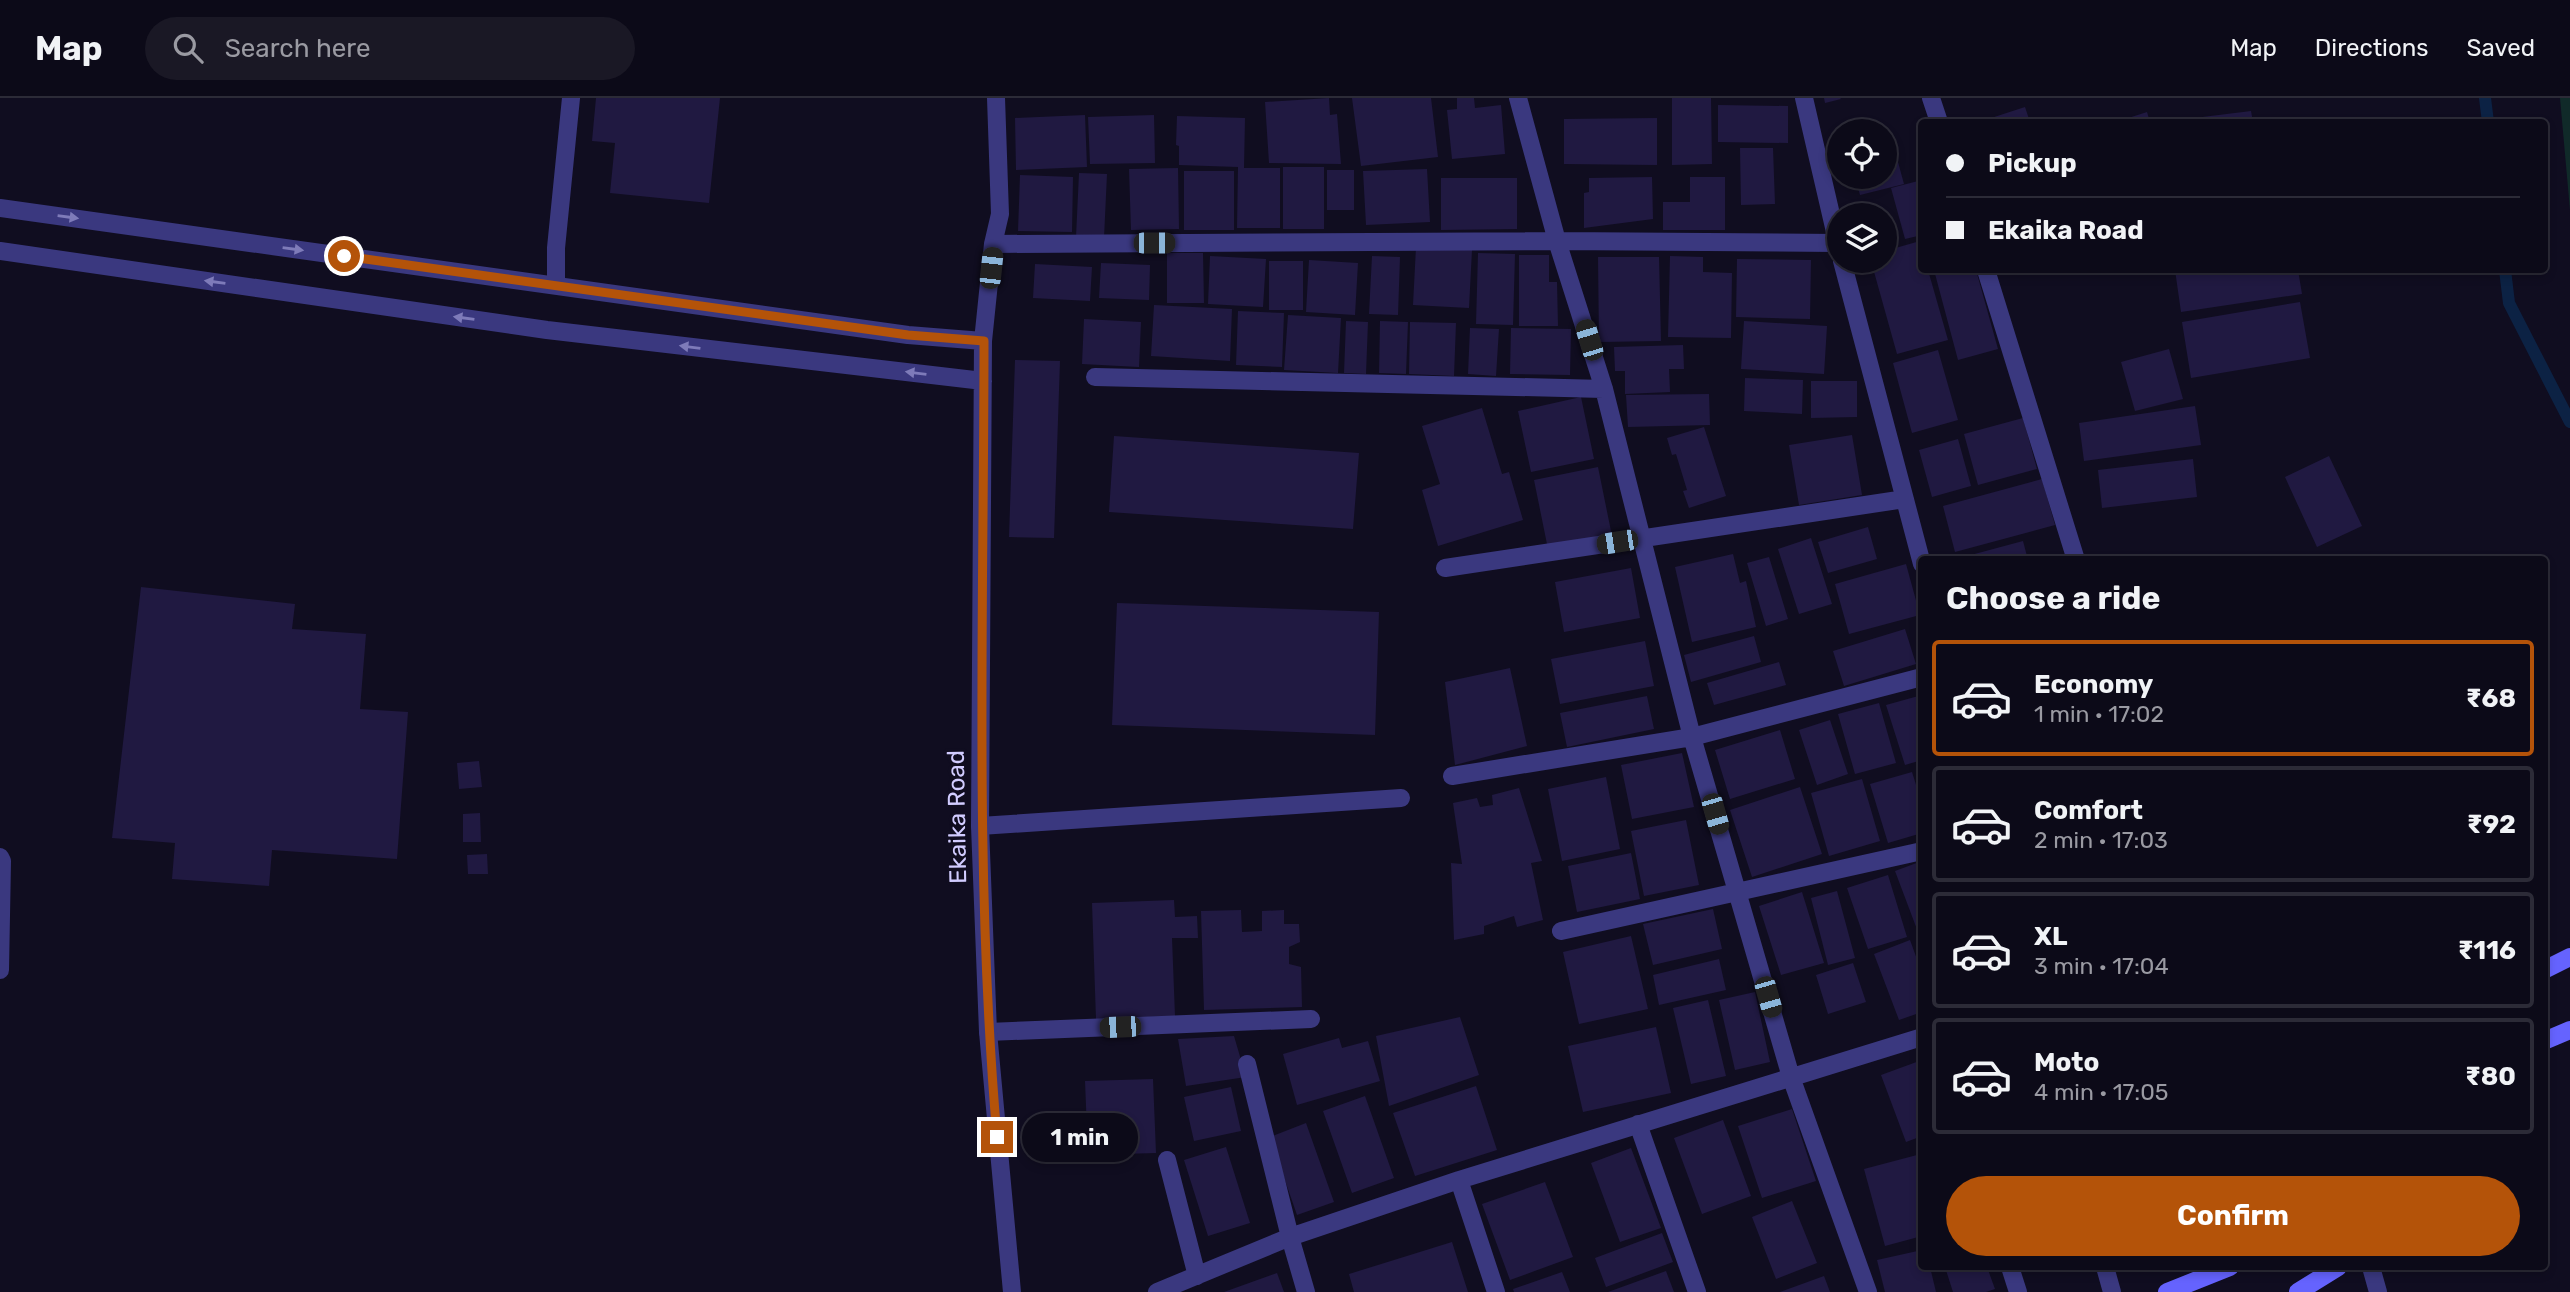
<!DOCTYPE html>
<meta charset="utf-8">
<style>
:root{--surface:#0c0a18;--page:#1a1825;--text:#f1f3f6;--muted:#9a9aa2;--line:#2c2b37;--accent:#b45309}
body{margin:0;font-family:Rubik,sans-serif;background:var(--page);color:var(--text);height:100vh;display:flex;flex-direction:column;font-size:26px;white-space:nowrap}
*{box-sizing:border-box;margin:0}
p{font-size:23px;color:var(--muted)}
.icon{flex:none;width:38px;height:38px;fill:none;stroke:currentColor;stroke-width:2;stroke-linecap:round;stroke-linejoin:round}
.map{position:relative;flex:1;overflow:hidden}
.panel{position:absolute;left:1918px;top:458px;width:630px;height:714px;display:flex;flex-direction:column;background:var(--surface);border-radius:7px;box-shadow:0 4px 10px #0003,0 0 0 2px var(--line)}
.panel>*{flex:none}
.top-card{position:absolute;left:1918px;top:21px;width:630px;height:154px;border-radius:7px;box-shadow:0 4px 10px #0003,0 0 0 2px var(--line);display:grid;align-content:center;height:154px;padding:0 28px;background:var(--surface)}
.tools{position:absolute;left:1827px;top:21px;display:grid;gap:14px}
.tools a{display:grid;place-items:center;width:70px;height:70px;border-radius:50%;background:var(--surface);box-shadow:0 4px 10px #0003,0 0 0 2px var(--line);font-size:35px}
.end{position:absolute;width:32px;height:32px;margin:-16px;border:9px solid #b45309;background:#fff;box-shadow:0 0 0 4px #fff}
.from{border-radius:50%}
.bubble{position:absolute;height:49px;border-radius:24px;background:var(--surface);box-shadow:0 4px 10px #0003,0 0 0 2px var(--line);font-size:23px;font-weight:700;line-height:49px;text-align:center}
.car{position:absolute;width:21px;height:42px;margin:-21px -10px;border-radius:9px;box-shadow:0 0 5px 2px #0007;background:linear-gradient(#222 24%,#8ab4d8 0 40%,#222 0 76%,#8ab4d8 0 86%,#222 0)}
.top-card b{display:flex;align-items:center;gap:24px;height:66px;font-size:26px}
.top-card b+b{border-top:2px solid var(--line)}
.top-card i{width:18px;height:18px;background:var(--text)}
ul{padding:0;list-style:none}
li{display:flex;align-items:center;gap:21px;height:116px;margin:0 14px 10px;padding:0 14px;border:4px solid var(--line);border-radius:7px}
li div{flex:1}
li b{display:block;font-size:26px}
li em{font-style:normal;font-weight:700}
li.on{border-color:var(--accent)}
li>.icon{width:63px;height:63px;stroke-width:1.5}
h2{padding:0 28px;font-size:32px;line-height:84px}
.primary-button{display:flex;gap:14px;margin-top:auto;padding:14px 28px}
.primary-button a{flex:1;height:80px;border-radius:42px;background:var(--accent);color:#fff;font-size:28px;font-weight:700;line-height:80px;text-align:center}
header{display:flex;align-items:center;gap:42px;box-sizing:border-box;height:98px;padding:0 35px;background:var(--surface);border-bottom:2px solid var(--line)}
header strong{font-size:33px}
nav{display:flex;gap:38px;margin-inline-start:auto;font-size:24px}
.search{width:490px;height:63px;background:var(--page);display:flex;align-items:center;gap:18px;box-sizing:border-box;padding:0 24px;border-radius:38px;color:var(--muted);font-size:26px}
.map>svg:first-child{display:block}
</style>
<header>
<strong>Map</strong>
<div class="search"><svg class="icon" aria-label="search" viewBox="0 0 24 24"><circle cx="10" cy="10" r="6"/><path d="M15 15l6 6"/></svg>Search here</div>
<nav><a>Map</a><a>Directions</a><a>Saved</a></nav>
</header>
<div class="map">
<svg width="2570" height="1194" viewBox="0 0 2570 1194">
<rect width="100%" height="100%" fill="#100d20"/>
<path fill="#102a29" d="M2560,0H2570V112Z"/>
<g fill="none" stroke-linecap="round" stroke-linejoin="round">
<path stroke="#0c2244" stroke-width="12" d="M2485,0L2488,24
M2505,172L2509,205L2570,324"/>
</g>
<path fill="#201941" d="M596,0H720L709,105L610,95L615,45L592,43Z
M1329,0L1330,17L1337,16L1341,66L1269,65L1265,4Z
M1352,0H1431L1438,59L1361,68Z
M1457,0H1474L1475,10L1501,7L1505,56L1452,61L1447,12L1457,11Z
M1672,0H1711L1712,66L1672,67Z
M1824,0H1840L1841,1L1825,5Z
M1718,7L1788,8V45L1718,44Z
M2025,9L2030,24H1986L1985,22Z
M2251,13L2253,24H2170V23Z
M2147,14L2150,24H2116Z
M1085,17L1087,69L1016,72L1015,20Z
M1154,17L1155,65L1090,66L1088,19Z
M1177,18L1245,20L1244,70H1280V130H1237L1238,69L1179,67V48L1176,47Z
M1657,20V67L1564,66V21Z
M1889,31L1904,86L1860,97L1855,79H1885V32Z
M1740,50H1773L1775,106L1741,107Z
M1283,69H1324V131H1283Z
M1178,70L1179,131L1131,132L1129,71Z
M1427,71L1430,124L1366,127L1363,73Z
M1327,72H1354V112H1327Z
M1184,73H1234V132H1184Z
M1079,75L1107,76L1104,140L1076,139Z
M1020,77L1073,79L1072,134L1018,133Z
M1652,79L1653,121L1584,130V95L1589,94V80Z
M1690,79H1725V132H1663V104H1690Z
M1441,80H1517V131L1441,132Z
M1922,82V137L1905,141L1891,90Z
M1920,143L1922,172H1928L1948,242L1897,256L1871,163H1885V153Z
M1416,149L1472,152L1469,210L1413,207Z
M1167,155H1203L1204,205H1167Z
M1478,155L1515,156L1513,227L1476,226Z
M1519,157H1549V184H1557L1558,228H1519Z
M1210,158L1266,161L1263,209L1208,206Z
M1372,158L1400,159L1398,217L1369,216Z
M1670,158L1703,159V174L1732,175L1731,240L1668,239Z
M1598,159H1659L1661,243L1599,244Z
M1737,161L1811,162L1810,221L1736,219Z
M1309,162L1358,165L1355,217L1306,214Z
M1269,163H1303V212H1269Z
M1101,165L1150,167L1149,202L1099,200Z
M1035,166L1092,169L1090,203L1033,200Z
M1934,172H1976L1998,251L1958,262Z
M2175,172H2298L2302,196L2181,214Z
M2300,204L2310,260L2191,280L2182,224Z
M1154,207L1232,211L1230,263L1151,258Z
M1238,213L1284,215L1282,269L1236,267Z
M1288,217L1341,220L1338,275L1284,272Z
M1084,221L1141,224L1139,269L1082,266Z
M1346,223L1368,224L1366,276L1344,275Z
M1380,223L1408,224L1406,276L1379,275Z
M1744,223L1827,228L1824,276L1741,271Z
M1410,224L1456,225L1454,278L1409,276Z
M1470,230L1499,231L1496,278L1468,276Z
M1511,230L1571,231L1570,277L1510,276Z
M1683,247L1684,271H1669L1670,294L1625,296V273H1615L1614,249Z
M2169,251L2183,301L2135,313L2121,264Z
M1938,252L1958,322L1912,335L1893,265Z
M1015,262L1060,263L1054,440L1009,439Z
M1745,280L1803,282L1802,316L1744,313Z
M1811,283H1857V319L1811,320Z
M1709,296L1710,327L1628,329L1626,297Z
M1581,299L1594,361L1531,374L1518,313Z
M2195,308L2201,347L2084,363L2079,325Z
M1482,310L1502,376L1509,374L1523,422L1438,448L1422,392L1440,386L1422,328Z
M2023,320L2037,371L1978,387L1964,336Z
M1704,329L1726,398L1689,410L1683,393L1687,392L1676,356L1672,357L1667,340Z
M1852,337L1862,397L1799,407L1789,347Z
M1114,338L1359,355L1353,431L1109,414Z
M1958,341L1971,388L1932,399L1919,352Z
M2329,358L2362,428L2317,449L2285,379Z
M2193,361L2197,399L2102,410L2098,372Z
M1598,369L1612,438L1548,451L1534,382Z
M2042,381L2055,427L1955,454L1943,408Z
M1868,429L1877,461L1828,475L1818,444Z
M1811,440L1832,506L1799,516L1778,451Z
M2023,443L2028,462H1956V461Z
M1733,456L1740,485L1746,483L1756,529L1692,544L1675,469Z
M1769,459L1788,521L1766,528L1747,465Z
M1906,466L1920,517L1849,536L1835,486Z
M1631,470L1640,520L1564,534L1555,484Z
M141,489L295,506L292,531L366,536L360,611L408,614L397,761L272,752L269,788L172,781L175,745L112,740Z
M1117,505L1379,514L1375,637L1112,627Z
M1905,531L1916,566L1844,588L1833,553Z
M1754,538L1761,564L1691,584L1684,557Z
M1645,543L1654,588L1560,606L1551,561Z
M1779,564L1786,587L1714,607L1707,585Z
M1510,570L1527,648L1455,667L1445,584Z
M1922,597V662L1905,667L1886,607Z
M1647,598L1654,631L1567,649L1560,615Z
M1879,605L1896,665L1855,676L1838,616Z
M1830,622L1848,676L1817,687L1799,632Z
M1780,632L1795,681L1730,701L1715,652Z
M1682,655L1694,709L1632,721L1621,667Z
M479,663L482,689L459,691L457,665Z
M1912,674L1922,706V735L1888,745L1870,686Z
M1606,679L1620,751L1562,763L1548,691Z
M1862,681L1880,743L1829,758L1811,695Z
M1800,689L1822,756L1752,779L1730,712Z
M1519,690L1542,763L1531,765L1543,822L1517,829L1514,818L1484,828V836L1454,842L1451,765L1462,766L1453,705L1477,700L1480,709L1493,707L1492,697Z
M480,715L481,744H463V716Z
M1686,722L1699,787L1644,798L1631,733Z
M1631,755L1640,801L1577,814L1568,768Z
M487,756L488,776H468L467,757Z
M1922,763V842H1921L1895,773Z
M1888,777L1907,839L1868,851L1847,790Z
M1837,793L1855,860L1828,867L1811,800Z
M1802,794L1824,865L1781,877L1759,808Z
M1174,802L1175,819L1197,818L1198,840H1172L1175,918L1096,921L1092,805Z
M1713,811L1722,851L1653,867L1643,826Z
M1241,812L1242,834L1262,833V813L1284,812V826H1299L1300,844L1289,849V866L1301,869L1302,909L1204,912L1201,813Z
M1631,838L1648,911L1579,926L1563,854Z
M1910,842L1922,875V914L1899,922L1874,856Z
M1719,861L1726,892L1659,907L1653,877Z
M1853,865L1866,904L1828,916L1816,877Z
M1755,894L1770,964L1735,972L1719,902Z
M1708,902L1726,978L1691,986L1673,910Z
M1460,919L1479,977L1389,1008L1376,938Z
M1656,929L1671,995L1583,1014L1568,948Z
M1234,938L1246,979L1186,988L1178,941Z
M1339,940L1342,950L1368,943L1380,983L1297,1007L1283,956Z
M1922,962V1038L1906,1044L1881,977Z
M1153,981L1156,1055L1088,1057L1085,983Z
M1476,988L1497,1052L1415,1078L1393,1015Z
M1231,989L1241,1033L1194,1043L1184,999Z
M1365,998L1394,1080L1352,1095L1323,1013Z
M1792,1011L1816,1083L1762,1100L1738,1028Z
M1723,1022L1751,1098L1702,1116L1674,1040Z
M1306,1025L1334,1104L1297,1117L1270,1039Z
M1226,1049L1250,1125L1208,1138L1184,1062Z
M1631,1050L1661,1130L1620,1144L1591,1065Z
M1917,1057L1922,1074V1138L1885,1148L1864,1071Z
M1545,1084L1573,1159L1510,1182L1482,1106Z
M1792,1103L1817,1165L1776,1181L1752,1119Z
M1662,1135L1673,1164L1606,1189L1595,1160Z
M1452,1144L1468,1194H1354L1349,1176Z
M1922,1152V1169H1930L1936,1194H1885L1877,1162Z
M1945,1169H1987L1995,1191L1986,1194H1953Z
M1666,1173L1674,1194H1608Z
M1562,1174L1570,1194H1514L1513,1191Z
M1277,1175L1284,1194H1224Z
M1824,1178L1830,1194H1780Z"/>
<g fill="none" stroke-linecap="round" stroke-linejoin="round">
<path stroke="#3a387f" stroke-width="18" d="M980,728L1401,700
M0,759L2,763L0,872
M988,934L1311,921"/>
<path stroke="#3a387f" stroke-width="18" d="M996,0L1000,116L993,146L983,243L980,728L988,934L1012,1194
M1518,0L1557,143L1604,291L1692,639L1791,979L1868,1194
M1804,0L1839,151
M1931,0L1939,24
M0,110L908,237L983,243
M993,146L1557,143L1838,145
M0,153L547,232L983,283
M1842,163L1922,466
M1986,172L2076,462
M556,187V150L571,0
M1095,279L1604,291
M1445,470L1905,401
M1452,678L1692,639L1922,579
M1561,833L1922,753
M1247,966L1290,1139L1306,1194
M1638,1026L1697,1194
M1167,1062L1197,1178
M1459,1082L1496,1194
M2010,1169L2018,1194
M2105,1169L2112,1194
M2371,1169L2378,1194
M1157,1194L1290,1139L1459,1082L1922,939"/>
<path stroke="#6563fe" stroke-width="18" d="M2544,872L2570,859
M2544,943L2570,932
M2167,1194L2230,1169
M2298,1194L2338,1169"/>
</g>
<defs><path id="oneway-solid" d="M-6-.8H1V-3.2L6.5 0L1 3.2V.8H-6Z" transform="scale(1.75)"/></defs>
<g fill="#7e7bb9">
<use href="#oneway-solid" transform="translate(68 119) rotate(8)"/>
<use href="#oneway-solid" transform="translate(293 151) rotate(8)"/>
<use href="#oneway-solid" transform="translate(215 184) rotate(-172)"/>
<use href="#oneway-solid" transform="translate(464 220) rotate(-172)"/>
<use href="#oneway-solid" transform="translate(690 249) rotate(-173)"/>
<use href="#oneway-solid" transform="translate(916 275) rotate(-173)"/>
</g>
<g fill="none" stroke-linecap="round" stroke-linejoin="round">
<path stroke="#b45309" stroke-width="9" d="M344,158L908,237L984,243C984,509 974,774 997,1039"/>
</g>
<g text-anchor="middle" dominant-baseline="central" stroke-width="7" stroke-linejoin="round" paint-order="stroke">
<g font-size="24" fill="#d1ccff" stroke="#100d20">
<text transform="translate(957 719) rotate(-91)">Ekaika Road</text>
</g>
</g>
</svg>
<div class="tools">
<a><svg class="icon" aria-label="locate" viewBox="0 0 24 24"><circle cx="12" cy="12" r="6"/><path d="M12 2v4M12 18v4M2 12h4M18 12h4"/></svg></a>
<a><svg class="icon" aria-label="layers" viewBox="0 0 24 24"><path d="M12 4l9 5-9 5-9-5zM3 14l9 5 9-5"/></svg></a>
</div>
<i class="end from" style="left:344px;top:158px"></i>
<i class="end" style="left:997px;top:1039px"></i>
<div class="bubble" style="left:1022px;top:1015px;width:116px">1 min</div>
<i class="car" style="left:1154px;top:145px;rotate:90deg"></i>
<i class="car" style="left:991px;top:170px;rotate:6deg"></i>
<i class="car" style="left:1589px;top:242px;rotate:343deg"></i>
<i class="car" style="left:1617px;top:444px;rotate:261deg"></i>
<i class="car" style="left:1715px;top:716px;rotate:164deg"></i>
<i class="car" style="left:1768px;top:899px;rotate:164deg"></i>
<i class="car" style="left:1120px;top:929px;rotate:268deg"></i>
<div class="top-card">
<b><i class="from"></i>Pickup</b>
<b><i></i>Ekaika Road</b>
</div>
<section class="panel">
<h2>Choose a ride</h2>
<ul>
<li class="on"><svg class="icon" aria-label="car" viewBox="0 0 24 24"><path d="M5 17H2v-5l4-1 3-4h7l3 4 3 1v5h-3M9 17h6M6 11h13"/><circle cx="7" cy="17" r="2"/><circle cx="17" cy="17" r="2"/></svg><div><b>Economy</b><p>1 min · 17:02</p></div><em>₹68</em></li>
<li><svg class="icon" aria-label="car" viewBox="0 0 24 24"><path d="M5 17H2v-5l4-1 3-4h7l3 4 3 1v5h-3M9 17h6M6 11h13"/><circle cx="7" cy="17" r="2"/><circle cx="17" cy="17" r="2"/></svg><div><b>Comfort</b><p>2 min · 17:03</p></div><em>₹92</em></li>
<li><svg class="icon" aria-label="car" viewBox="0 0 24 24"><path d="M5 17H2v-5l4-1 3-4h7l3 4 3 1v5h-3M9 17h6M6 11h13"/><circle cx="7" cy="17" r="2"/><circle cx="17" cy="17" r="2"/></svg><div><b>XL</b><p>3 min · 17:04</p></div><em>₹116</em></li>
<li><svg class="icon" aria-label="car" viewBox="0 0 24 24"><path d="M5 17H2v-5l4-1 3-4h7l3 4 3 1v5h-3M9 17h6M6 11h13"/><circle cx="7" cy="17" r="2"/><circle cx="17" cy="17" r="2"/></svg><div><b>Moto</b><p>4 min · 17:05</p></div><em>₹80</em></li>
</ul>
<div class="primary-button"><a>Confirm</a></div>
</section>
</div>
